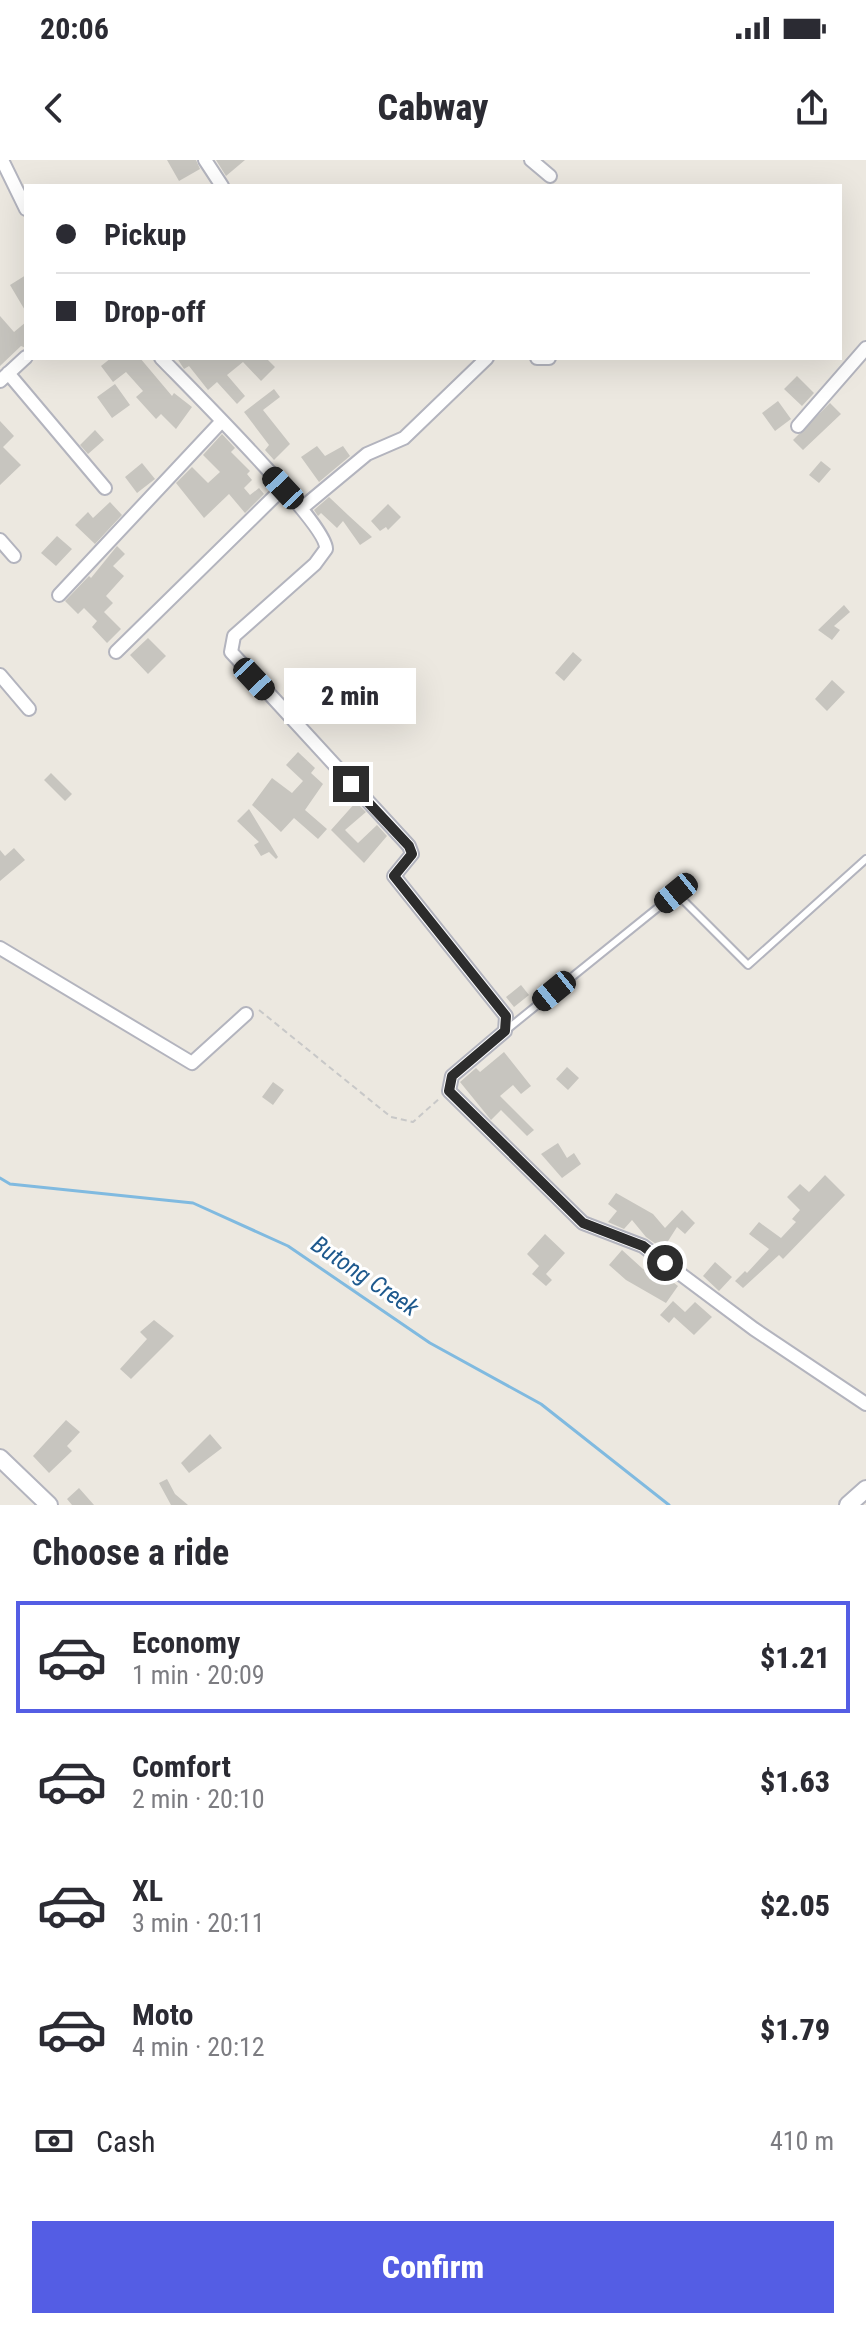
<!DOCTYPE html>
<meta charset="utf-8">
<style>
:root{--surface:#fff;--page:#f7f7f7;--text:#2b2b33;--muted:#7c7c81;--line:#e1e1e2;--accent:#545de4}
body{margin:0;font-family:"Roboto Condensed",sans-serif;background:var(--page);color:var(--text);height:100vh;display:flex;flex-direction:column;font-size:30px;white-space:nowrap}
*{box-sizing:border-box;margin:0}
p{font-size:26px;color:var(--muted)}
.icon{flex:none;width:44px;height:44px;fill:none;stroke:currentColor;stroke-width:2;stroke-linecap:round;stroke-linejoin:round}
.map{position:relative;height:1345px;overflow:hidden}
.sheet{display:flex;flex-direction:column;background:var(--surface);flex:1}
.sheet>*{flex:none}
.guide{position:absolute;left:24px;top:24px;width:818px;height:176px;border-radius:0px;box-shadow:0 8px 32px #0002;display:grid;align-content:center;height:176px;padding:0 32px;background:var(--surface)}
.end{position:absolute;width:36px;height:36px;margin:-18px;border:10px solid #2c2c2c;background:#fff;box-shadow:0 0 0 4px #fff}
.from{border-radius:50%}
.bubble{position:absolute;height:56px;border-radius:0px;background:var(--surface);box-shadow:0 8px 32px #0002;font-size:26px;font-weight:800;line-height:56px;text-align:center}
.car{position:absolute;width:24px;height:48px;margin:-24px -12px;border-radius:10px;box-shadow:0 0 6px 2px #0007;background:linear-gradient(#222 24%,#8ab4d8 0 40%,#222 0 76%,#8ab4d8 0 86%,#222 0)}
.guide b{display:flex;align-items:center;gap:28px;height:76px;font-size:30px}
.guide b+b{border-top:2px solid var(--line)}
.guide i{width:20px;height:20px;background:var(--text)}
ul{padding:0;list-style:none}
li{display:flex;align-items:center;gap:24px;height:112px;margin:0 16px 12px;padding:0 16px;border:4px solid transparent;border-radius:0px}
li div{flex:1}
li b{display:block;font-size:30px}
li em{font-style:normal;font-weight:800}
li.current{border-color:var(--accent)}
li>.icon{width:72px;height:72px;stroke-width:1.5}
h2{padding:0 32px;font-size:36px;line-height:96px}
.pay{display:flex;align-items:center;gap:20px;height:88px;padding:0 32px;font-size:30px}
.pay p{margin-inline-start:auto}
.button{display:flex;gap:16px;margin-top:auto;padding:16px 32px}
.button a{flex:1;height:92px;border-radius:0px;background:var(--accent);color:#fff;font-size:32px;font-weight:800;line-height:92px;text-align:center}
.status{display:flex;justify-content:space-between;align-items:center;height:56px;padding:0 40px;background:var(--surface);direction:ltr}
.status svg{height:22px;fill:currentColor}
header{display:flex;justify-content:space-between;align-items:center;height:104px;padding:0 32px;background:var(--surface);font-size:36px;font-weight:800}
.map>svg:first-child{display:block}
</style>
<div class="status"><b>20:06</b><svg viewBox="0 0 49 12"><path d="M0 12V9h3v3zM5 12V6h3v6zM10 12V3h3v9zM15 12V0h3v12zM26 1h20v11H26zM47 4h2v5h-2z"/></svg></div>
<header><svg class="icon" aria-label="back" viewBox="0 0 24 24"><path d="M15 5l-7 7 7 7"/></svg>Cabway<svg class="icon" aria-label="share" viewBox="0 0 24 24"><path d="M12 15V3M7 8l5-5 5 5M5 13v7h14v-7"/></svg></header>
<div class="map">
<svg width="866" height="1345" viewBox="0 0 866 1345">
<rect width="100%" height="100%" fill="#ece8e0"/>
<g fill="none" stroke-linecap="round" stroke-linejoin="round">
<path stroke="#80bae0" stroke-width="3" d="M0,1018L10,1024L193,1043L288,1086L430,1183L541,1244L669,1345"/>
</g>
<path fill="#c7c5bf" d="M167,0H196L200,9L179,21Z
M216,0H245L226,16Z
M26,115V152L10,125Z
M0,156L14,172L26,162V188L21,186L0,206Z
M111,198H140L172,236L174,233L192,247L176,269L161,254L156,259L136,237L143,231L126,212L113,222L101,206Z
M177,198H266L275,207L261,221L243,202L227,215L245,236L237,244L217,222L208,230L189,206L184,209Z
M797,216L814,233L802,246L784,229Z
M115,224L130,245L112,258L97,237Z
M274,229L280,237L263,250L290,284L274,300L265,290L269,285L244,252Z
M778,241L791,259L775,271L762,253Z
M830,243L841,254L803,290L793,280Z
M0,261L14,276L3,287L21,305L0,325Z
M95,270L104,280L88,294L80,285Z
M222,274L235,288L231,292L250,311L247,314L252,320L244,328L250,335L259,328L264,334L245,353L229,334L204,358L176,323L192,307L208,323L220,312L203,295Z
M317,286L325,296L343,286L350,296L319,322L301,297Z
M821,301L831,309L819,323L809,315Z
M142,303L155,319L137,333L125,317Z
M329,337L348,355L372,377L360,385L343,361L337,368L321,353L318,356L314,350Z
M110,342L122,355L95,384L75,365L88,352L93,358Z
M388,344L401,357L388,370L386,367L380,371L371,361Z
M57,376L72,389L56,406L41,393Z
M117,386L125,394L113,406L124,416L106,436L113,443L104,452L121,469L107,483L92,467L97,461L84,448L78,454L65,441L89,416L91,418Z
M844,445L850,452L834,466L840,470L832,480L818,470Z
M148,478L166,496L148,514L130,495Z
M573,492L582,500L564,521L555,513Z
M832,520L845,532L827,551L815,539Z
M298,592L315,608L311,613L323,624L305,650L327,669L318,679L294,658L281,672L252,645L272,618L292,633L303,621L286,605Z
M51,613L72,634L65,641L44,620Z
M356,642L366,652L345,670L358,683L377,665L387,676L364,703L331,670Z
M249,649L278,697L276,699L269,692L261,696L254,685L259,682L237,661Z
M14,688L25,700L0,721V690L5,696Z
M521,825L529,835L514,847L506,837Z
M504,892L531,926L521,934L513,925L500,936L534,970L527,976L501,950L491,960L460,922L476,908L480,912Z
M567,907L579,918L568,930L556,919Z
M273,922L284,930L273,945L262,937Z
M558,983L567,998L574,993L581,1004L562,1018L541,994Z
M825,1015L845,1035L783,1099L779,1095L743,1128L735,1121L745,1111L747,1113L769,1089L749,1074L759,1062L781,1078L796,1062L792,1059L800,1050L787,1037L800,1024L809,1032Z
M616,1033L653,1054L665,1068L682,1050L695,1063L685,1074L677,1067L663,1089L646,1077L632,1060L624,1069L608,1062L617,1051L608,1044Z
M545,1074L565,1093L546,1114L552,1120L546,1126L532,1114L539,1106L527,1094Z
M622,1090L643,1109L662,1120L665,1116L678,1126L666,1143L626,1120L609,1105Z
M715,1102L732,1117L719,1131L703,1116Z
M673,1141L685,1152L695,1142L712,1157L694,1175L674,1157L669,1163L660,1155Z
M154,1160L174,1176L131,1219L120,1209L147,1179L140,1172Z
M66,1260L80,1272L67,1286L72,1291L49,1313L33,1296Z
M210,1274L222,1288L189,1313L181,1303Z
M167,1319L175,1334L188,1345H171L159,1323Z
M79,1328L94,1345H72L67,1339Z"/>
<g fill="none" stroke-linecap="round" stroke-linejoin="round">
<g stroke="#b3b4be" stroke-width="10">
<path id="service" d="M505,871L676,733L748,805L866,699"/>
</g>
<g stroke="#b3b4be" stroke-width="16">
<path id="minor" d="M2,0L26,49
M205,0L222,26
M531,0L550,16
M161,198C187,225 328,365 326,389L315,404L234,476L231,492L409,686L412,694L394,716L506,856L505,871L452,916L449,931L583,1063L643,1086L754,1169L866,1244
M537,198H549
M8,213L105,328
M0,221L26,197
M798,266L866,188
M302,348L367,294L404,278L487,198
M0,380L14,396
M59,435L221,262
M116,492L283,328
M0,515L29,549
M0,788L192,903L246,854"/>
</g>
<g stroke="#b3b4be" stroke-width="20">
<path id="tertiary" d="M0,1298L49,1345
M848,1345L866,1329"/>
</g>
<path stroke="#c8c8c8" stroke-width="2" stroke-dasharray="6 4" stroke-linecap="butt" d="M259,850L391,957L413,962L440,938"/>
<use href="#service" stroke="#fff" stroke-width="6"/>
<use href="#minor" stroke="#fff" stroke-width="12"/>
<use href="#tertiary" stroke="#fff" stroke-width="16"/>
</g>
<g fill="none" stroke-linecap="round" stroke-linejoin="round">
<path stroke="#2c2c2c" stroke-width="10" d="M351,624L409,686L412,694L394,716L506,856L505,871L452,916L449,931L583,1063L643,1086L665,1103"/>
</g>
<g text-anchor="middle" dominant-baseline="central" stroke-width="6" stroke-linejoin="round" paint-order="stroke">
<g font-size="24" font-style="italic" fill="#1e598d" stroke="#fff">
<text transform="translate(365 1116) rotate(34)">Butong Creek</text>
</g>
</g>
</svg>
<i class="end from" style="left:665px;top:1103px"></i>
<i class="end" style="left:351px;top:624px"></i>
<div class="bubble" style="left:284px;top:508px;width:132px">2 min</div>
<i class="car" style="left:283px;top:328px;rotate:317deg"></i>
<i class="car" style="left:254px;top:519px;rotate:137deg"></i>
<i class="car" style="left:676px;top:733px;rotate:231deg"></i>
<i class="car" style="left:554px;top:831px;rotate:231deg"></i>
<div class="guide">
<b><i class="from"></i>Pickup</b>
<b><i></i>Drop-off</b>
</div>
</div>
<section class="sheet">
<h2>Choose a ride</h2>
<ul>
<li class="current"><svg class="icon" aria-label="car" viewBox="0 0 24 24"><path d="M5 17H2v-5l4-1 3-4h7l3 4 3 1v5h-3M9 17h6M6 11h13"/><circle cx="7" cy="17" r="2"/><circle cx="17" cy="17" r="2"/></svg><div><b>Economy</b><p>1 min · 20:09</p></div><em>$1.21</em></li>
<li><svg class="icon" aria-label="car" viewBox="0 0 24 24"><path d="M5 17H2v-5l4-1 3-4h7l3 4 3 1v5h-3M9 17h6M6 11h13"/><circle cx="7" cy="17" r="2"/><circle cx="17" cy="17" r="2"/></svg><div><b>Comfort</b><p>2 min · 20:10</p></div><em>$1.63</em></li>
<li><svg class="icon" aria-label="car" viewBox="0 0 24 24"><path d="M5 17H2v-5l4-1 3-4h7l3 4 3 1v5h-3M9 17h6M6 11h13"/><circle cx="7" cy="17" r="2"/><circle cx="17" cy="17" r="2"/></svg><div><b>XL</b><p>3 min · 20:11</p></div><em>$2.05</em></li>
<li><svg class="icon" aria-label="car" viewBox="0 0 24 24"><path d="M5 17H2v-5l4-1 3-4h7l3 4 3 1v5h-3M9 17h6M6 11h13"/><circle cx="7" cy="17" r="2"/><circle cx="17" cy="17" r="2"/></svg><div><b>Moto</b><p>4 min · 20:12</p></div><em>$1.79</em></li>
</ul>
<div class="pay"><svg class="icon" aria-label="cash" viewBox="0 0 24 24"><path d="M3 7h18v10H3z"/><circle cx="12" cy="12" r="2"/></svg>Cash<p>410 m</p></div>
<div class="button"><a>Confirm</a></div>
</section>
